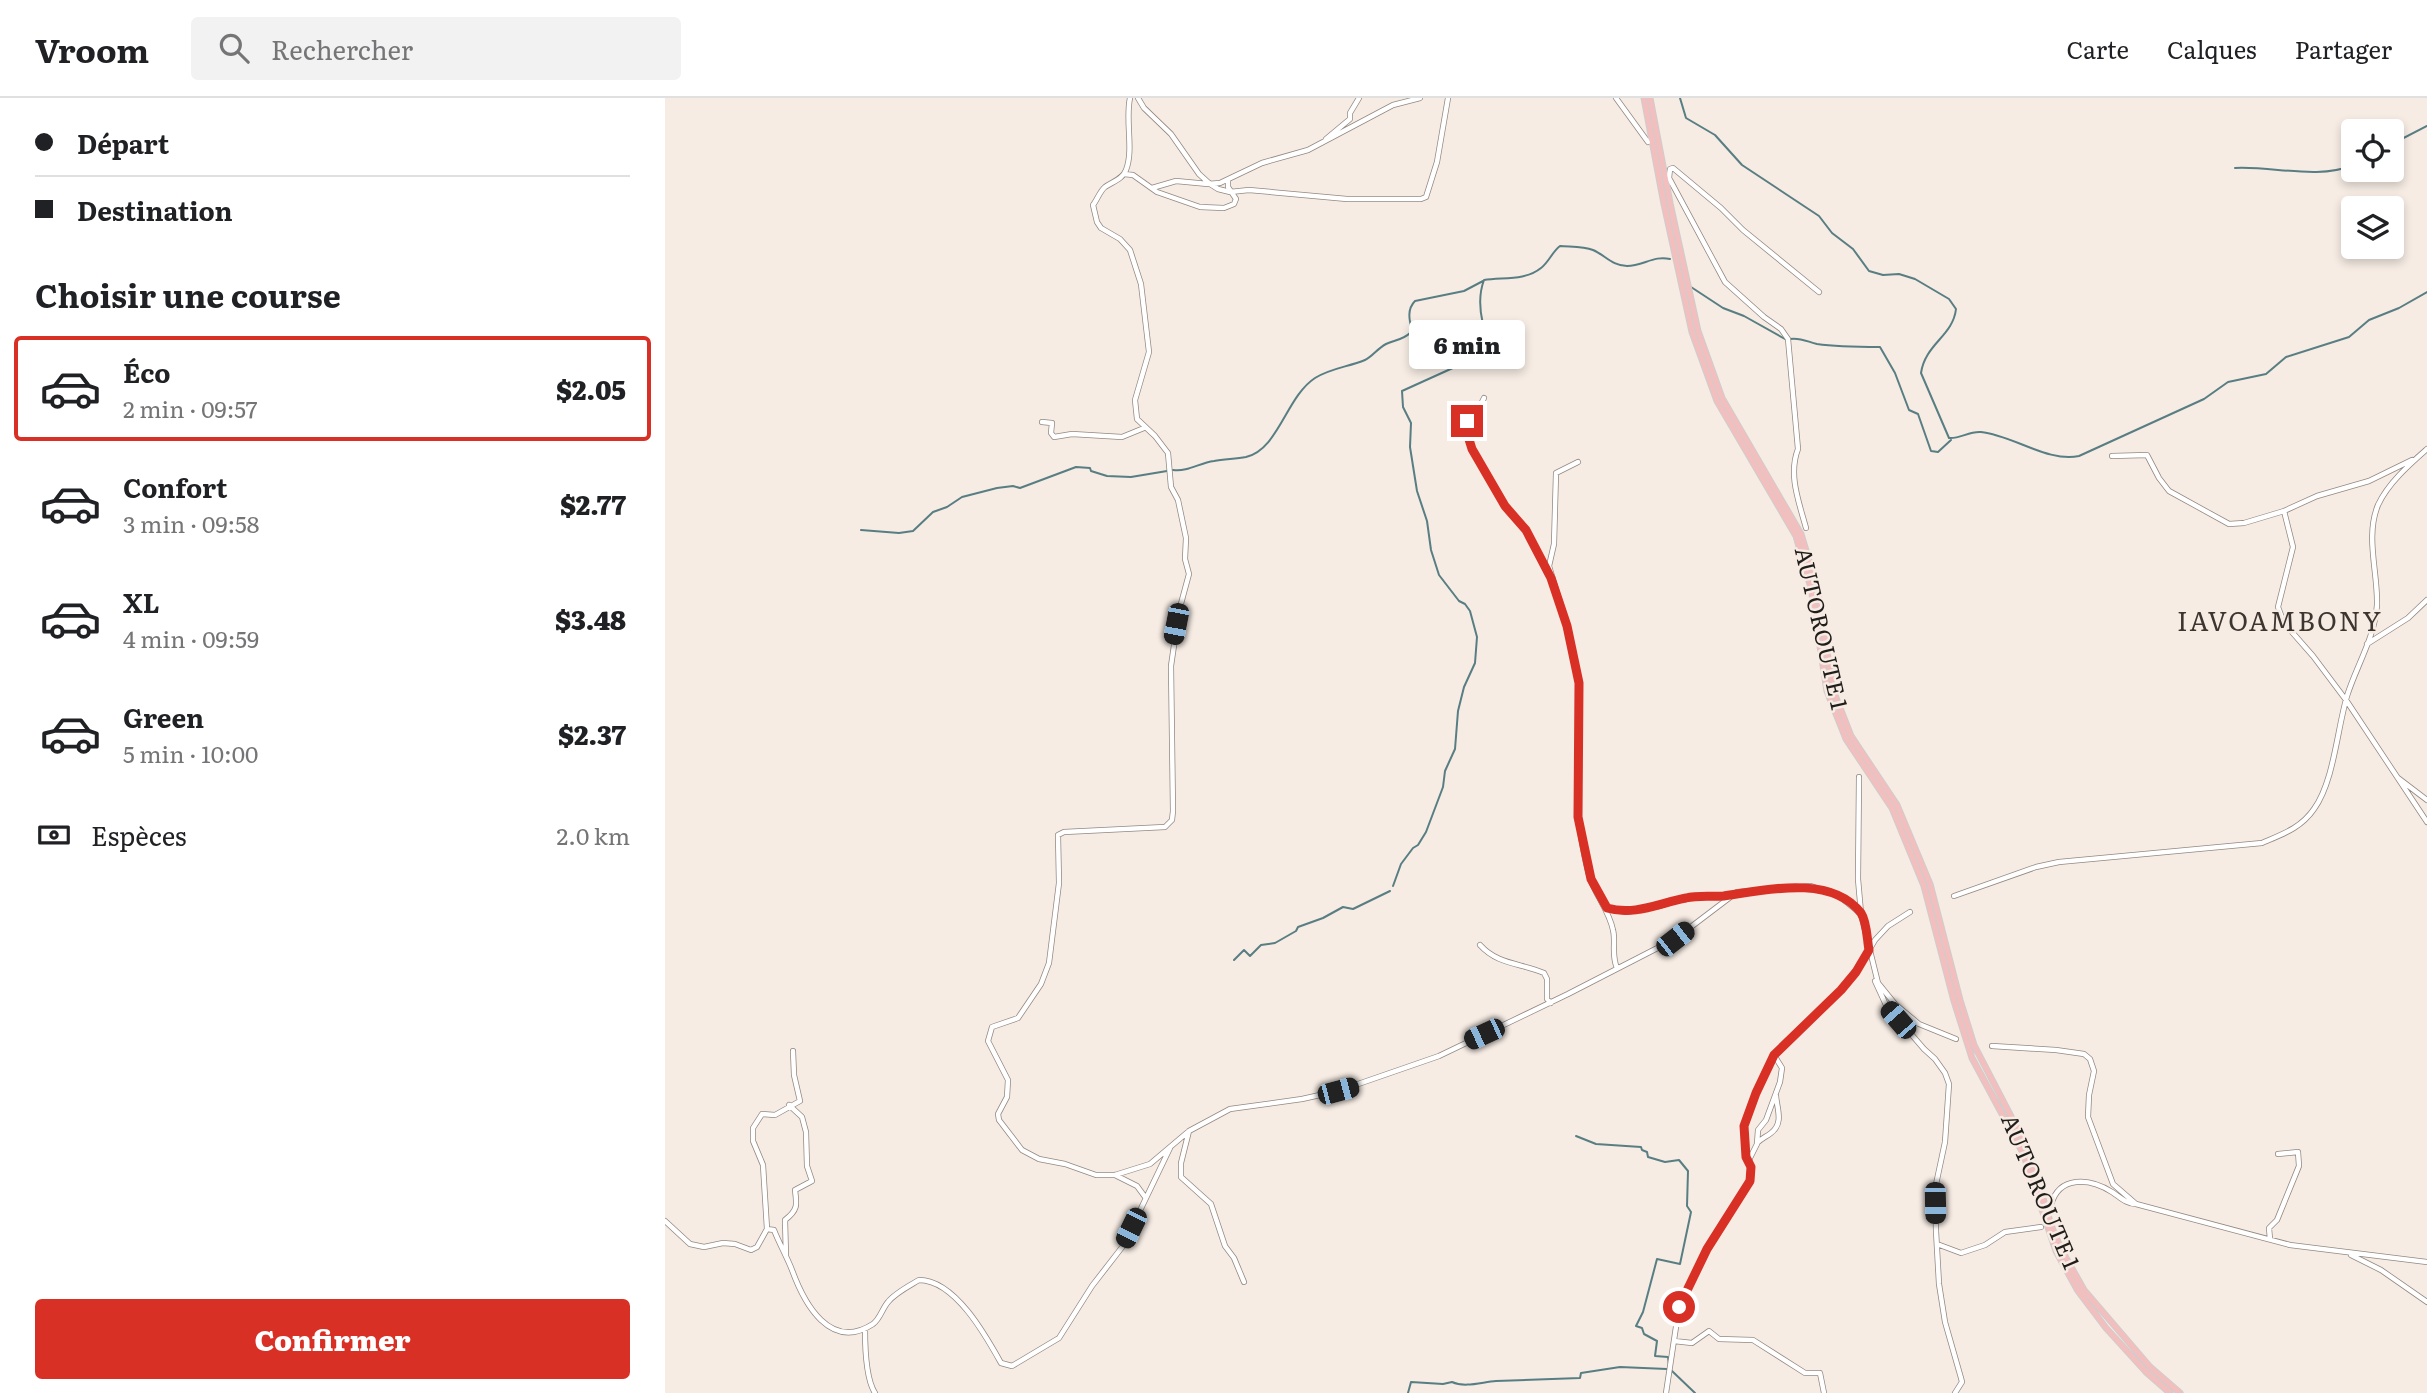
<!DOCTYPE html>
<html lang="fr">
<meta charset="utf-8">
<style>
:root{--surface:#fff;--page:#f2f2f2;--text:#202124;--muted:#757577;--line:#e0e0e0;--accent:#d93025}
body{margin:0;font-family:Literata,serif;background:var(--page);color:var(--text);height:100vh;display:flex;flex-direction:column;font-size:26px;white-space:nowrap}
*{box-sizing:border-box;margin:0}
p{font-size:23px;color:var(--muted)}
.icon{flex:none;width:38px;height:38px;fill:none;stroke:currentColor;stroke-width:2;stroke-linecap:round;stroke-linejoin:round}
.map{position:relative;flex:1;overflow:hidden}
.panel{display:flex;flex-direction:column;background:var(--surface);width:665px}
.panel>*{flex:none}
.hud{display:grid;align-content:center;height:154px;padding:0 35px;background:var(--surface)}
.controls{position:absolute;left:1676px;top:21px;display:grid;gap:14px}
.controls a{display:grid;place-items:center;width:63px;height:63px;border-radius:7px;background:var(--surface);box-shadow:0 4px 10px #0003;font-size:35px}
.end{position:absolute;width:32px;height:32px;margin:-16px;border:9px solid #d93025;background:#fff;box-shadow:0 0 0 4px #fff}
.from{border-radius:50%}
.bubble{position:absolute;height:49px;border-radius:7px;background:var(--surface);box-shadow:0 4px 10px #0003;font-size:23px;font-weight:800;line-height:49px;text-align:center}
.car{position:absolute;width:21px;height:42px;margin:-21px -10px;border-radius:9px;box-shadow:0 0 5px 2px #0007;background:linear-gradient(#222 24%,#8ab4d8 0 40%,#222 0 76%,#8ab4d8 0 86%,#222 0)}
.hud b{display:flex;align-items:center;gap:24px;height:66px;font-size:26px}
.hud b+b{border-top:2px solid var(--line)}
.hud i{width:18px;height:18px;background:var(--text)}
ul{padding:0;list-style:none}
li{display:flex;align-items:center;gap:21px;height:105px;margin:0 14px 10px;padding:0 21px;border:4px solid transparent;border-radius:7px}
li div{flex:1}
li b{display:block;font-size:26px}
li em{font-style:normal;font-weight:800}
li.active{border-color:var(--accent)}
li>.icon{width:63px;height:63px;stroke-width:1.5}
h2{padding:0 35px;font-size:32px;line-height:84px}
.pay{display:flex;align-items:center;gap:18px;height:77px;padding:0 35px;font-size:26px}
.pay p{margin-inline-start:auto}
.action{display:flex;gap:14px;margin-top:auto;padding:14px 35px}
.action a{flex:1;height:80px;border-radius:7px;background:var(--accent);color:#fff;font-size:28px;font-weight:800;line-height:80px;text-align:center}
header{display:flex;align-items:center;gap:42px;box-sizing:border-box;height:98px;padding:0 35px;background:var(--surface);border-bottom:2px solid var(--line)}
header strong{font-size:33px}
nav{display:flex;gap:38px;margin-inline-start:auto;font-size:24px}
.search{width:490px;height:63px;background:var(--page);display:flex;align-items:center;gap:18px;box-sizing:border-box;padding:0 24px;border-radius:7px;color:var(--muted);font-size:26px}
main{display:flex;flex:1;min-height:0}
.map>svg:first-child{display:block}
</style>
<header>
<strong>Vroom</strong>
<div class="search"><svg class="icon" aria-label="search" viewBox="0 0 24 24"><circle cx="10" cy="10" r="6"/><path d="M15 15l6 6"/></svg>Rechercher</div>
<nav><a>Carte</a><a>Calques</a><a>Partager</a></nav>
</header>
<main>
<section class="panel">
<div class="hud">
<b><i class="from"></i>Départ</b>
<b><i></i>Destination</b>
</div>
<h2>Choisir une course</h2>
<ul>
<li class="active"><svg class="icon" aria-label="car" viewBox="0 0 24 24"><path d="M5 17H2v-5l4-1 3-4h7l3 4 3 1v5h-3M9 17h6M6 11h13"/><circle cx="7" cy="17" r="2"/><circle cx="17" cy="17" r="2"/></svg><div><b>Éco</b><p>2 min · 09:57</p></div><em>$2.05</em></li>
<li><svg class="icon" aria-label="car" viewBox="0 0 24 24"><path d="M5 17H2v-5l4-1 3-4h7l3 4 3 1v5h-3M9 17h6M6 11h13"/><circle cx="7" cy="17" r="2"/><circle cx="17" cy="17" r="2"/></svg><div><b>Confort</b><p>3 min · 09:58</p></div><em>$2.77</em></li>
<li><svg class="icon" aria-label="car" viewBox="0 0 24 24"><path d="M5 17H2v-5l4-1 3-4h7l3 4 3 1v5h-3M9 17h6M6 11h13"/><circle cx="7" cy="17" r="2"/><circle cx="17" cy="17" r="2"/></svg><div><b>XL</b><p>4 min · 09:59</p></div><em>$3.48</em></li>
<li><svg class="icon" aria-label="car" viewBox="0 0 24 24"><path d="M5 17H2v-5l4-1 3-4h7l3 4 3 1v5h-3M9 17h6M6 11h13"/><circle cx="7" cy="17" r="2"/><circle cx="17" cy="17" r="2"/></svg><div><b>Green</b><p>5 min · 10:00</p></div><em>$2.37</em></li>
</ul>
<div class="pay"><svg class="icon" aria-label="cash" viewBox="0 0 24 24"><path d="M3 7h18v10H3z"/><circle cx="12" cy="12" r="2"/></svg>Espèces<p>2.0 km</p></div>
<div class="action"><a>Confirmer</a></div>
</section>
<div class="map">
<svg width="1762" height="1295" viewBox="0 0 1762 1295">
<rect width="100%" height="100%" fill="#f6ece4"/>
<g fill="none" stroke-linecap="round" stroke-linejoin="round">
<path stroke="#587e83" stroke-width="2" d="M1015,0L1021,20L1050,37L1077,67L1154,118L1167,135L1188,151L1204,173L1218,177L1234,176L1250,181L1284,201L1291,211C1288,238 1260,246 1256,275L1284,340C1295,341 1304,333 1316,334C1347,337 1384,365 1414,358L1539,301L1563,284L1601,276L1621,259L1684,239L1704,222L1734,210L1762,194
M1727,46L1762,28
M1570,70C1610,68 1651,82 1689,67
M1026,189L1058,210L1079,218L1120,241
M1125,241C1135,239 1143,244 1152,246C1172,249 1195,249 1215,249L1230,275L1244,312L1253,316L1266,353L1273,354L1286,342
M508,372C523,374 534,365 549,363C559,361 570,361 581,359C614,351 621,299 650,280C666,270 683,269 700,262C707,259 713,250 721,246C729,242 738,242 745,235L747,232C744,222 742,211 750,203L799,193L818,183
M196,432L234,435L248,433L268,414L282,409L297,399L332,390L348,388L355,390L411,369L425,370L426,373L442,378L466,379L502,373
M728,788L736,766L748,750L753,747L761,734L778,689L780,673L790,651L793,613L799,589L810,565L812,539L805,513L800,506L794,503L774,477L766,452L762,423L752,393L745,349L746,325L738,309L737,293L790,269L791,257L825,248C817,228 811,203 819,182C838,179 860,183 876,170C884,164 887,154 895,148C905,149 918,148 928,152C940,157 947,168 962,168C978,168 989,157 1005,161
M569,862L579,852L585,858L596,847L610,845L631,833L633,829L658,820L678,809L688,811L725,793
M911,1038L931,1046L976,1049L977,1052L982,1054L983,1059L1000,1064L1014,1062L1023,1073L1022,1108L1026,1114L1015,1166L992,1161L978,1214L971,1228L977,1230L979,1236L992,1243L990,1258L1003,1259L1004,1267
M1007,1273L1030,1295
M743,1295L746,1284L778,1286L787,1284C800,1290 817,1284 831,1283C859,1282 887,1281 915,1280L916,1275L955,1269L1002,1271"/>
<g stroke="#928881" stroke-width="6">
<path id="minor" d="M465,0C460,22 469,52 461,72C458,81 447,84 440,89C435,93 432,102 428,107L432,124L436,130L455,141L465,152L476,186L484,254L470,302L472,321L490,338L503,355L506,389L513,402L521,440L520,461L524,476L514,513L506,568L508,713L507,722L500,729L399,734L393,737L394,785L384,865L376,886L353,920L327,929L323,943L343,982L342,999L333,1016L334,1022L357,1052L374,1061L400,1066L431,1077H450L485,1066L524,1033L565,1011L637,1001L673,993L774,958L903,896L1010,841L1072,794L1146,788L1174,798L1196,816L1213,885L1230,906L1254,926L1291,941
M473,0L479,10L506,36L534,76L545,86L553,91L565,94L584,92L682,101H756L761,99L772,64L783,0
M951,0L983,44
M661,41L685,21V15L694,0
M459,76L468,77L492,94L535,109L559,110L569,106L571,101L563,89V82
M487,90L511,83L543,86L555,85L597,65L643,52L728,7L755,0
M819,300L815,308L802,323V335L807,351L840,408L861,432L883,477
M377,324L387,325L386,335L389,339L407,336L457,339L479,330
M1447,358L1482,357L1494,380L1504,393L1564,426L1579,425L1619,413
M1747,362L1704,383L1652,398L1619,413L1628,449L1613,509L1619,525L1648,558L1681,602L1762,724
M913,364L891,375L889,446L884,468L902,528L914,585L913,718C916,740 919,763 926,783C933,801 944,813 948,832C951,844 946,857 952,870
M1141,430C1134,404 1123,377 1133,351L1123,241L1116,231L1099,219L1060,184L1004,80L1005,71L1008,70L1056,110L1078,132L1154,194
M1702,546L1743,520L1762,502
M1194,679L1193,781L1196,815
M1733,680L1762,702
M1289,798L1371,769L1394,764L1597,745C1618,736 1636,730 1649,711C1669,683 1672,632 1682,598C1691,569 1710,539 1712,507C1713,474 1700,439 1713,407C1723,385 1745,366 1762,351
M942,811L961,814L995,808L1021,800L1068,796
M815,847C833,867 856,865 879,875L882,881V901L886,905
M1210,883L1221,907L1259,951L1270,961L1280,975L1284,986L1280,1044L1270,1091L1271,1133L1274,1186L1280,1224L1296,1280L1297,1284L1290,1295
M1327,948L1391,952L1419,956L1425,961L1429,973L1424,997L1423,1019L1448,1086L1471,1106L1625,1147L1762,1164
M524,1033L516,1065V1079L546,1106L560,1148L569,1160L579,1184
M1092,1045C1097,1040 1101,1039 1106,1035C1119,1025 1112,1011 1111,998
M1083,1064L1092,1046L1093,1032L1101,1022L1115,984L1117,970L1109,957
M450,1077L472,1088L480,1099
M1386,1107C1394,1077 1425,1080 1447,1094C1455,1099 1461,1106 1471,1106
M0,1123L25,1146L39,1149L58,1145L70,1146L86,1152L92,1149L102,1131L109,1132C114,1145 122,1159 127,1172C139,1205 165,1254 208,1226C215,1221 217,1211 223,1204C230,1195 244,1188 254,1182C290,1182 321,1238 336,1265L347,1268L394,1240L427,1188L458,1148L505,1050
M102,1131L98,1067L88,1043V1030L97,1016L110,1017L135,1003L129,977L128,953
M1605,1141L1604,1130L1612,1122L1634,1068L1633,1054L1613,1056
M1272,1146L1296,1155L1320,1147L1340,1134L1376,1129
M1686,1157L1716,1172L1762,1204
M121,1158L120,1122C133,1112 132,1107 130,1092L147,1083L142,1068L141,1034L137,1019L124,1007
M200,1231C200,1248 201,1281 210,1295
M1009,1243L1027,1245L1044,1233L1054,1241L1088,1242L1140,1275H1155L1159,1295
M1001,1295L1014,1209L1042,1151L1085,1083L1086,1069L1081,1059L1079,1028L1091,995L1109,957L1176,892L1191,874L1210,842L1223,828L1245,814"/>
</g>
<g stroke="#cecdcd" stroke-width="7">
<path id="major" d="M979,0L999,106L1027,234L1052,303L1131,438L1146,490L1162,593L1181,641L1227,710L1259,788L1289,903L1307,960L1358,1055L1391,1153L1413,1193L1441,1230L1481,1274L1505,1295
M985,0L1005,105L1033,233L1057,300L1136,436L1152,489L1168,592L1186,638L1232,707L1265,786L1295,902L1309,947L1364,1053L1386,1127L1396,1151L1419,1192L1485,1269L1515,1295"/>
</g>
<use href="#minor" stroke="#fff" stroke-width="4.5"/>
<use href="#major" stroke="#f2bfbe" stroke-width="5"/>
</g>
<g fill="none" stroke-linecap="round" stroke-linejoin="round">
<path stroke="#d93025" stroke-width="9" d="M802,323V335L807,351L840,408L861,432L886,480L902,528L914,585L913,719L926,781L942,810C970,818 994,805 1021,800C1033,797 1046,799 1059,798C1100,792 1166,776 1196,815C1202,824 1202,841 1204,852L1191,874L1176,892L1109,957L1091,995L1079,1028L1081,1059L1086,1069L1085,1083L1042,1151L1014,1209"/>
</g>
<g text-anchor="middle" dominant-baseline="central" stroke-width="5" stroke-linejoin="round" paint-order="stroke">
<g font-size="23" fill="#211d1a" stroke="#f6ece4">
<text transform="translate(1158 530) rotate(77)">AUTOROUTE 1</text>
<text transform="translate(1377 1093) rotate(67)">AUTOROUTE 1</text>
</g>
<g font-size="26" letter-spacing="2" fill="#3d352f" stroke="#f6ece4">
<text x="1615" y="521">IAVOAMBONY</text>
</g>
</g>
</svg>
<div class="controls">
<a><svg class="icon" aria-label="locate" viewBox="0 0 24 24"><circle cx="12" cy="12" r="6"/><path d="M12 2v4M12 18v4M2 12h4M18 12h4"/></svg></a>
<a><svg class="icon" aria-label="layers" viewBox="0 0 24 24"><path d="M12 4l9 5-9 5-9-5zM3 14l9 5 9-5"/></svg></a>
</div>
<i class="end from" style="left:1014px;top:1209px"></i>
<i class="end" style="left:802px;top:323px"></i>
<div class="bubble" style="left:744px;top:222px;width:116px">6 min</div>
<i class="car" style="left:511px;top:526px;rotate:191deg"></i>
<i class="car" style="left:1010px;top:841px;rotate:52deg"></i>
<i class="car" style="left:1233px;top:922px;rotate:319deg"></i>
<i class="car" style="left:819px;top:936px;rotate:245deg"></i>
<i class="car" style="left:673px;top:993px;rotate:75deg"></i>
<i class="car" style="left:1270px;top:1105px;rotate:179deg"></i>
<i class="car" style="left:466px;top:1130px;rotate:206deg"></i>
</div>
</main>
